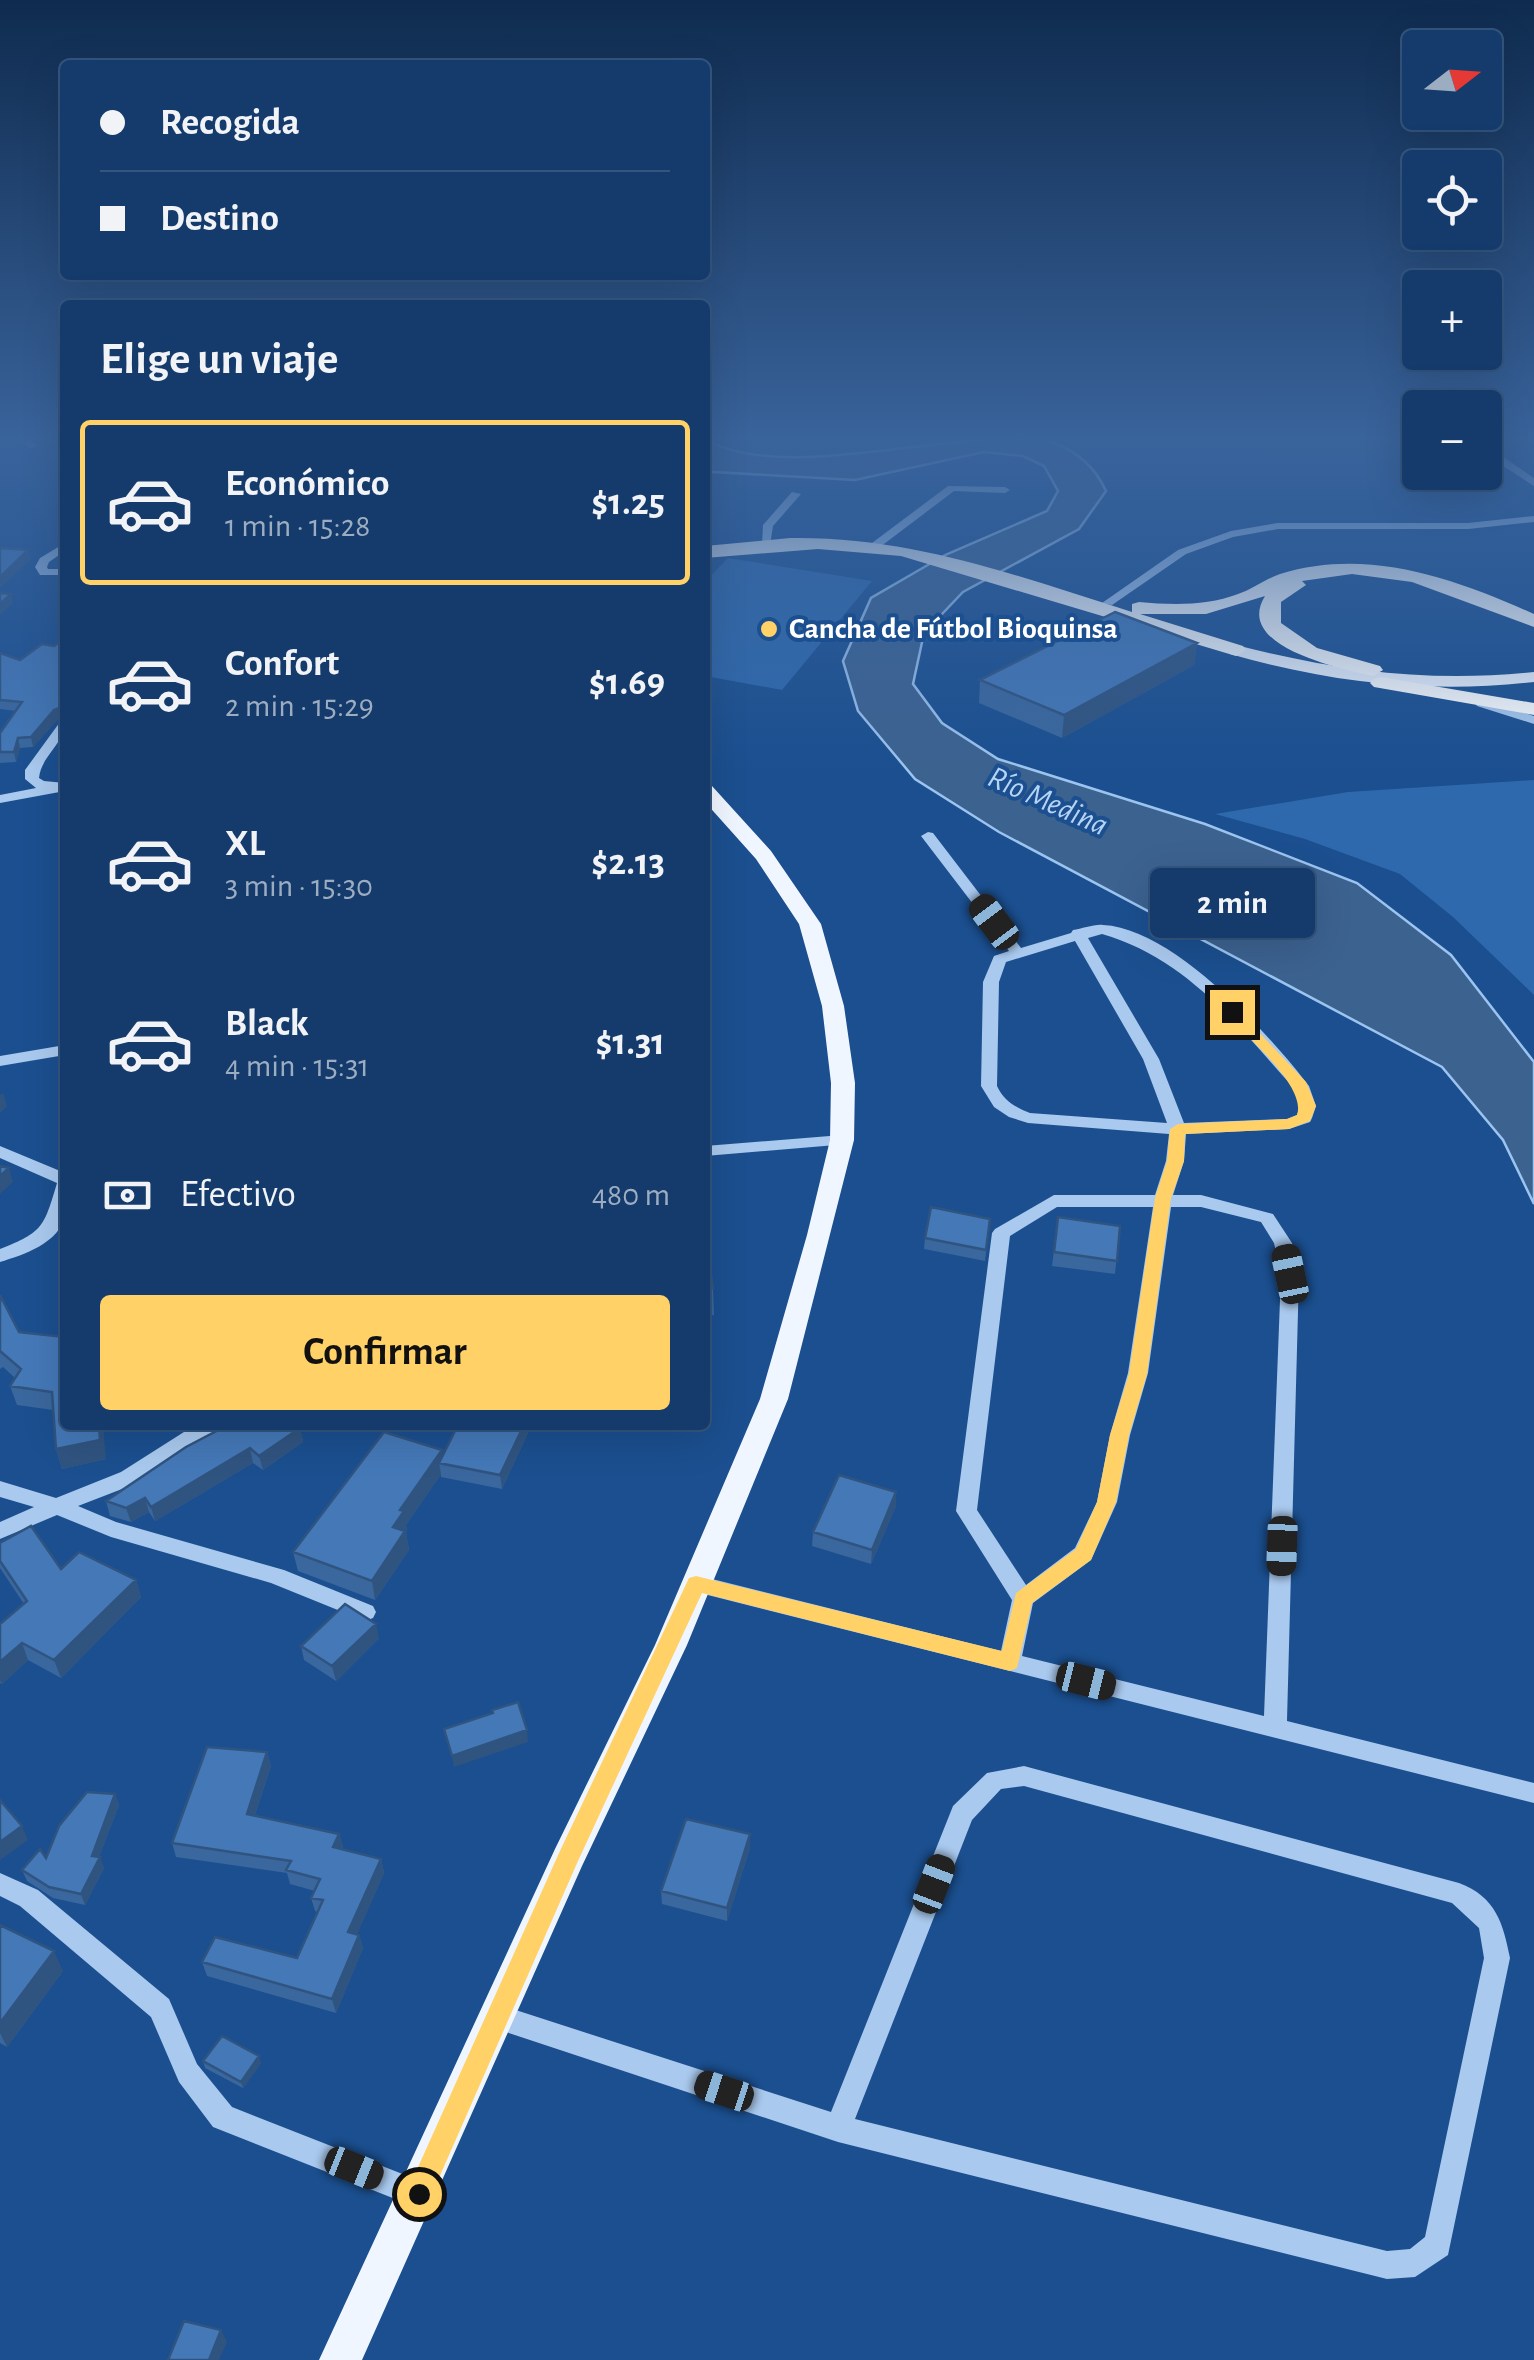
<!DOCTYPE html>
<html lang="es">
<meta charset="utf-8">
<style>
:root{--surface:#143b6b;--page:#214673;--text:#f1f3f6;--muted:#9dadc1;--line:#33557e;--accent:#ffd166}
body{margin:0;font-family:"Alegreya Sans",sans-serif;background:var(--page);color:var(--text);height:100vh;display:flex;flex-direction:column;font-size:38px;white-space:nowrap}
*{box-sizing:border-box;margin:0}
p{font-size:32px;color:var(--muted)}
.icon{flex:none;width:55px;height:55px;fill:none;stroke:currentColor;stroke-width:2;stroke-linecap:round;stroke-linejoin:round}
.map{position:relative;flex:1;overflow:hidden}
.panel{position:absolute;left:60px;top:300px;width:650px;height:1130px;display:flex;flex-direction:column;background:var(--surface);border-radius:10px;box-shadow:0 10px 40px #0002,0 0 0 2px var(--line)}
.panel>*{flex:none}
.hud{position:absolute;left:60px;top:60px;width:650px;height:220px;border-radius:10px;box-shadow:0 10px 40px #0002,0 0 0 2px var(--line);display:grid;align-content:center;height:220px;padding:0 40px;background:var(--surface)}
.needle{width:65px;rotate:73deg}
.tools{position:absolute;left:1402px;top:30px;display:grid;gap:20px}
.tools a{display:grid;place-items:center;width:100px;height:100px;border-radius:10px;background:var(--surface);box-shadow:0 10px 40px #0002,0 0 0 2px var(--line);font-size:50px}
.end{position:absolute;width:45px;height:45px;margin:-22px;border:12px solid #ffd166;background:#111;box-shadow:0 0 0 5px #111}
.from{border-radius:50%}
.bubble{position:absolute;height:70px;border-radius:10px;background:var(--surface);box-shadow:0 10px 40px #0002,0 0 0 2px var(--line);font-size:32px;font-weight:600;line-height:70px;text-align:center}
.car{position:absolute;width:30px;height:60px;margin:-30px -15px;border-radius:12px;box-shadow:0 0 8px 2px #0007;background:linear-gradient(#222 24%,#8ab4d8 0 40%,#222 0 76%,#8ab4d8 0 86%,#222 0)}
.hud b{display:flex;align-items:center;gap:35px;height:95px;font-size:38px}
.hud b+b{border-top:2px solid var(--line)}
.hud i{width:25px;height:25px;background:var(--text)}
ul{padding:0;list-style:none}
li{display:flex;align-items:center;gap:30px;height:165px;margin:0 20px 15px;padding:0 20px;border:5px solid transparent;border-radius:10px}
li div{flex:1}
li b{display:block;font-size:38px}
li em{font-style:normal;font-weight:600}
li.current{border-color:var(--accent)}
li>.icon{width:90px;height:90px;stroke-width:1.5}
h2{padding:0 40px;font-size:45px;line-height:120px}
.pay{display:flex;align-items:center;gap:25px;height:110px;padding:0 40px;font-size:38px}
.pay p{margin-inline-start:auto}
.action{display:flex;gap:20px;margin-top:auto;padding:20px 40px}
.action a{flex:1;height:115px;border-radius:10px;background:var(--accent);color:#111;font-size:40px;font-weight:600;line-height:115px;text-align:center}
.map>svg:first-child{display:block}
</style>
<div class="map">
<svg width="1534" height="2360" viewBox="0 0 1534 2360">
<rect width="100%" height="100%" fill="#1b4f8f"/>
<path fill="#2e69ad" d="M728,558L872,581L782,690L705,676V582Z
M1534,780V995L1453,917L1400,874L1305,839L1215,814L1348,792Z"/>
<path fill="#3c6290" stroke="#9cc4f0" stroke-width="2.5" d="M705,439C776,480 915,439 999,440C1014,440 1037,436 1052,442C1078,452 1095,467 1106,491L1079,529L963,592L924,633L913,684L942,723L998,759L1205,824L1357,883L1451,955L1534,1062V1204L1503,1140L1442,1067L999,832L915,779L858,711L843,661L871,598L945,555L1047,511L1058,491L1044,466L1023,456L984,452L855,480L713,472L705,471Z"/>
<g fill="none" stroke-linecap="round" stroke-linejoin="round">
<path fill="#a9c9ee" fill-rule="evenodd" d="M16,439H28L38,446L30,448Z
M1491,454H1499L1534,478V486L1491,458Z
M948,486L1005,487L1010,490L1005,493L954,491L880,547H872V543Z
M792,492L801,494L773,526L770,545H762L763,525Z
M1534,516V522L1468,529H1278L1233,537L1186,554L1112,605L1102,603L1178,550L1231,531L1278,523H1468Z
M65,543V551L49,562L47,567L48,569H65V575H40L35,567L40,558Z
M1481,699L1534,716V724L1477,706L1475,703Z
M65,721C65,744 41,756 39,778L44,781L65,783V791L0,803V795L36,788L25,779V770L60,722Z
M928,832L933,833L1021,948L1071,933L1073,930C1082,929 1094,924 1103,925C1173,928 1269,1034 1309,1086L1316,1106L1312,1118L1310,1122L1289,1129L1186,1134L1184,1161L1173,1195H1201L1273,1214L1292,1243L1299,1274L1287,1721L1534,1783V1803L688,1590L685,1584L688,1578L696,1575L1001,1651L1012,1600L956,1511L992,1233L995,1229L1054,1195H1155L1166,1161L1169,1134L1028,1123L1009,1117L994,1107L981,1086L983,982L994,956L1009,951L921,836ZM1102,934C1186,958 1237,1025 1293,1087L1300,1106L1297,1115L1287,1119L1184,1123L1159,1059L1088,938ZM1075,941L1143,1059L1167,1123L1030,1113C1015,1107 1004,1101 997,1086L999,982L1006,962ZM1057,1207H1153L1128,1373L1110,1435L1097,1502L1075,1548L1026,1585L977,1510L1010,1236ZM1171,1207H1201L1261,1222L1274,1243L1281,1274L1264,1716L1022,1656L1033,1603L1091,1560L1117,1502L1130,1435L1148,1373Z
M65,1045V1055L0,1066V1056Z
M842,1135L848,1136L851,1140L848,1144L705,1156V1146Z
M0,1146L65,1173C65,1187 67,1202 65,1215C60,1243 23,1255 0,1262V1249C44,1232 44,1226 57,1183L0,1158Z
M195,1425H220L217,1430L135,1484L78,1506L116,1522L284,1570L373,1606L376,1612L373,1618L365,1621L271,1583L111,1537L57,1515L0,1539V1522L34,1507L0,1497V1481L56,1498L121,1472Z
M1024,1766L1459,1883C1496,1897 1503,1923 1510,1958L1448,2255L1415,2277L1387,2279L838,2142L488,2026L484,2017L488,2008L497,2004L831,2112L953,1806L987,1773ZM1024,1786L1452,1903L1479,1928L1484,1958L1425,2237L1410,2249L1387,2251L855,2119L972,1820L1001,1789Z
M0,1873L38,1890L169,1999L197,2064L232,2107L428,2184L432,2194L428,2204L418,2208L213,2127L179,2082L151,2017L20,1906L0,1896Z"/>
<path fill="#f0f6ff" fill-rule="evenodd" d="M1236,645C1337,671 1430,683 1534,672V682C1429,694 1331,683 1230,654L1227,650Z
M705,784L712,786L771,851L821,924L844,1006L855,1083L854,1140L788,1399L687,1645L582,1866L362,2360H319L555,1849L655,1645L760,1399L807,1235L830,1140L831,1083L822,1006L799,924L756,859L705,802Z"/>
<path fill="#fff" fill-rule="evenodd" d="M790,538C912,536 1017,576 1132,612V604L1139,602C1172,605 1207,606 1238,594C1253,589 1265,579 1280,574C1368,547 1453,578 1534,614V627L1412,582L1352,574L1302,581L1306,585L1281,602V623L1317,648L1380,666L1383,670L1373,676C1342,669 1233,647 1265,596L1206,614H1140L1243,646L1246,650L1236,656L901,556L818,549L705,558V546Z
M1381,677L1534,703V715L1374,687L1370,683L1374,679Z"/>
</g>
<path fill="#3a679d" d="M65,639V742L63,741L60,731L64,717L57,720L33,747L20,748L16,762L0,763V733L16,711L0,709V653L20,660L54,646Z
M1197,643L1194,665L1062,738L979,703L980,680Z
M1058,1217L1120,1226L1115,1274L1052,1266Z
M990,1219L985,1261L924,1249L925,1238Z
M705,1236L713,1288L714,1315L705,1316Z
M0,1295L19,1332L106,1459L62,1469L56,1449L53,1410L17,1405L10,1386L15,1378L3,1367L0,1369Z
M300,1428L303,1442L263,1470L253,1463L155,1521L149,1512L131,1522L110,1516L106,1501Z
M529,1431L502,1489L441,1477V1474L406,1525L407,1531L406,1533L409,1550L375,1600L298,1571L293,1552L443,1456Z
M896,1506L871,1564L812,1546L813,1532Z
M0,1543L61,1569L136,1580L141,1597L61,1678L28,1660L2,1684L0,1683V1624L24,1604L0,1568Z
M379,1638L336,1681L304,1660L301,1646Z
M267,1752L271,1766L255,1815L339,1834L343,1847L342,1850L381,1859L384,1873L357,1934L359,1935L363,1948L336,2013L207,1976L202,1962L297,1958L318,1912L315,1911L311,1898L315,1891L290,1884L287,1873L176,1857L172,1843Z
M115,1794L119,1805L99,1857L104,1868L85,1905L53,1898L27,1881L22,1870L46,1858Z
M750,1848L727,1921L662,1904L661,1891Z
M0,1925L63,1971L7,2047L0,2043Z
M203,2061L261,2063L243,2088L205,2068Z"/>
<path fill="#305480" d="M28,550L31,559L0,588V577Z
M11,594L13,603L0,615V604Z
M1197,643L1194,665L1062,738L1064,715Z
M62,707L64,717L57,720L33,747L31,737L54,710Z
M18,738L20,748L16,762L14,752Z
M3,1093L7,1106L0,1113V1095Z
M9,1168L13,1182L0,1194V1176Z
M99,1425H103L106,1459L62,1469L56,1449Z
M524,1425H528L529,1431L502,1489L500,1475Z
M300,1428L303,1442L263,1470L259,1456Z
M250,1448L253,1463L155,1521L151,1507Z
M442,1450L444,1464L439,1463L441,1474L406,1525L407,1531L406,1533L409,1550L375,1600L372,1581L400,1510Z
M896,1492V1506L871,1564L872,1550Z
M145,1498L149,1512L131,1522L126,1508Z
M136,1580L141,1597L61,1678L54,1660Z
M376,1624L379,1638L336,1681L332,1666Z
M22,1643L28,1660L2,1684L0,1681V1662Z
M527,1730L528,1742L454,1767L452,1756Z
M267,1752L271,1766L251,1827L247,1814Z
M115,1794L119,1805L98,1860L100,1857L104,1868L85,1905L81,1894L92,1856Z
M22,1826L28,1840L0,1860V1842Z
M339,1834L343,1847L336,1861L333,1847Z
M750,1834V1848L727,1921V1908Z
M381,1859L384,1873L352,1946L348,1932Z
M359,1935L363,1948L336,2013L332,1999Z
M54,1951L63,1971L7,2047L0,2033V2023Z
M259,2056L261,2063L243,2088L241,2082Z
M221,2330L227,2342L219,2360H209Z"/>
<path fill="#4478b7" stroke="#305480" stroke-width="2.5" d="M2,548L28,550L0,577V550Z
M0,593L11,594L0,604Z
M1115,612L1197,643L1064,715L980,680Z
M65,639V710L62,707L54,710L31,737L18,738L14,752H0V733L22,702L0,700V653L20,660L42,644L54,646Z
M65,716V732L60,731Z
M0,1166L9,1168L0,1176Z
M931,1207L990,1219L986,1250L925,1238Z
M1058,1217L1120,1226L1117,1261L1054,1252Z
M705,1236L713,1288H705Z
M0,1295L19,1332L65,1337V1425H99L100,1440L56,1449L52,1392L10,1386L21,1369L0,1351Z
M228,1425H296L300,1428L259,1456L250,1448L151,1507L145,1498L126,1508L106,1501L186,1447Z
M458,1425H524L500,1475L439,1463Z
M384,1432L442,1450L400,1510L404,1511L393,1527L405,1531L372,1581L293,1552Z
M839,1475L896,1492L872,1550L813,1532Z
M31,1526L61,1569L79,1552L136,1580L54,1660L22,1643L0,1662V1624L27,1601L0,1561V1543Z
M345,1604L376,1624L332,1666L301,1646Z
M518,1702L527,1730L452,1756L444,1729L493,1713L492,1710Z
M207,1747L267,1752L247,1814L339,1834L333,1847L381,1859L348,1932L359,1935L332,1999L202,1962L215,1937L297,1958L323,1900L311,1898L320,1879L286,1870L291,1861L172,1843Z
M87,1792L115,1794L92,1856L100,1857L81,1894L49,1887L22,1870L40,1849L46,1858L59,1826Z
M0,1800L22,1826L0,1842Z
M686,1819L750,1834L727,1908L661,1891Z
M0,1925L54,1951L0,2023Z
M222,2036L259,2056L241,2082L203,2061Z
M184,2321L221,2330L209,2360H168Z"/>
<linearGradient id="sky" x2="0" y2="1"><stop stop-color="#0f2b4f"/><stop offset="0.57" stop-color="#39639b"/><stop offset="1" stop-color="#39639b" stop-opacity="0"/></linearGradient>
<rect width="1534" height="769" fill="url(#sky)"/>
<path fill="#ffd166" d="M1227,1009H1237L1306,1082L1316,1106L1310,1121L1289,1129L1185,1134L1184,1161L1171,1198L1147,1374L1129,1435L1116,1502L1091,1560L1032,1603L1017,1668L1010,1671L702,1593L578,1861L428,2203L419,2207L410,2203L406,2194L410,2185L559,1853L689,1578L696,1576L1002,1651L1016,1593L1076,1549L1097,1502L1110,1435L1129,1374L1155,1198L1167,1161L1170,1129L1178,1124L1287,1119L1297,1115C1307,1087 1246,1036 1227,1015Z"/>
<circle fill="#ffd166" stroke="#1b4f8f" stroke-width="4" cx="769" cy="629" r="10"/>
<g text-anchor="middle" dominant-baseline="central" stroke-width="8" stroke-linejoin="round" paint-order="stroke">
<g font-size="30" font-weight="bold" fill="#fff" stroke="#1b4f8f" text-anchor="start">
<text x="789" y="629">Cancha de Fútbol Bioquinsa</text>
</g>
<g font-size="32" font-style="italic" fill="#b5d3f5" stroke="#1b4f8f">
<text transform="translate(1048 801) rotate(24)">Río Medina</text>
</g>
</g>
</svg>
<div class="tools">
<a><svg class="needle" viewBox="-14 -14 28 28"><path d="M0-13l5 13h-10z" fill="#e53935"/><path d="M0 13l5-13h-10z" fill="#9dadc1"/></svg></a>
<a><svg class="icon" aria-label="locate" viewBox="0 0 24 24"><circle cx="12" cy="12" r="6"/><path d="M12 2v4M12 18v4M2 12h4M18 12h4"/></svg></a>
<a>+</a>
<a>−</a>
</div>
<i class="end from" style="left:419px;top:2194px"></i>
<i class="end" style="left:1232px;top:1012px"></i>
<div class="bubble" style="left:1150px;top:868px;width:165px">2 min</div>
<i class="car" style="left:994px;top:922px;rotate:323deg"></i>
<i class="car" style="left:1290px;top:1274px;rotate:348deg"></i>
<i class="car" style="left:1282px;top:1546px;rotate:182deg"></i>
<i class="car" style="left:1086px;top:1681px;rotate:104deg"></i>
<i class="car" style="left:934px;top:1884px;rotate:21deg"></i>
<i class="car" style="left:724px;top:2091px;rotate:288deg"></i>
<i class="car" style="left:354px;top:2168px;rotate:112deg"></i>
<div class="hud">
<b><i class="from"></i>Recogida</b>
<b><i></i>Destino</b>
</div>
<section class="panel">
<h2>Elige un viaje</h2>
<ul>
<li class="current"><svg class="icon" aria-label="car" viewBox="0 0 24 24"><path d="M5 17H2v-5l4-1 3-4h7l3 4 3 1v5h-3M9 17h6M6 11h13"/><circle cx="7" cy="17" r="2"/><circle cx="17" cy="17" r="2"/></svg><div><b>Económico</b><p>1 min · 15:28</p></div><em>$1.25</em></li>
<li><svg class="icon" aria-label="car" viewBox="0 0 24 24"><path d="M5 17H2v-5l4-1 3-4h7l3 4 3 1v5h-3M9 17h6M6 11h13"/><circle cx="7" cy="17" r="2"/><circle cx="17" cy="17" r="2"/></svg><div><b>Confort</b><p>2 min · 15:29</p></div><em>$1.69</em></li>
<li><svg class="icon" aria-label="car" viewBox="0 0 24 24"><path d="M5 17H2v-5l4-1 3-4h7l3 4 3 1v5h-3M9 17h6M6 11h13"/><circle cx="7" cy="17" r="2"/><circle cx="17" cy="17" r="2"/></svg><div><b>XL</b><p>3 min · 15:30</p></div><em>$2.13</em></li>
<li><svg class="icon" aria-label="car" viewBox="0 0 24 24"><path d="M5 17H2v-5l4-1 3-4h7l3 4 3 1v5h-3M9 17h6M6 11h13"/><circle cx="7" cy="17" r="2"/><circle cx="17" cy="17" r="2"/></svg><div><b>Black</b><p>4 min · 15:31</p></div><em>$1.31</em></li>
</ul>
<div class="pay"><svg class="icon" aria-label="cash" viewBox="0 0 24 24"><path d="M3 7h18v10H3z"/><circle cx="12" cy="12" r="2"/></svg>Efectivo<p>480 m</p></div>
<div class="action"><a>Confirmar</a></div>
</section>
</div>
